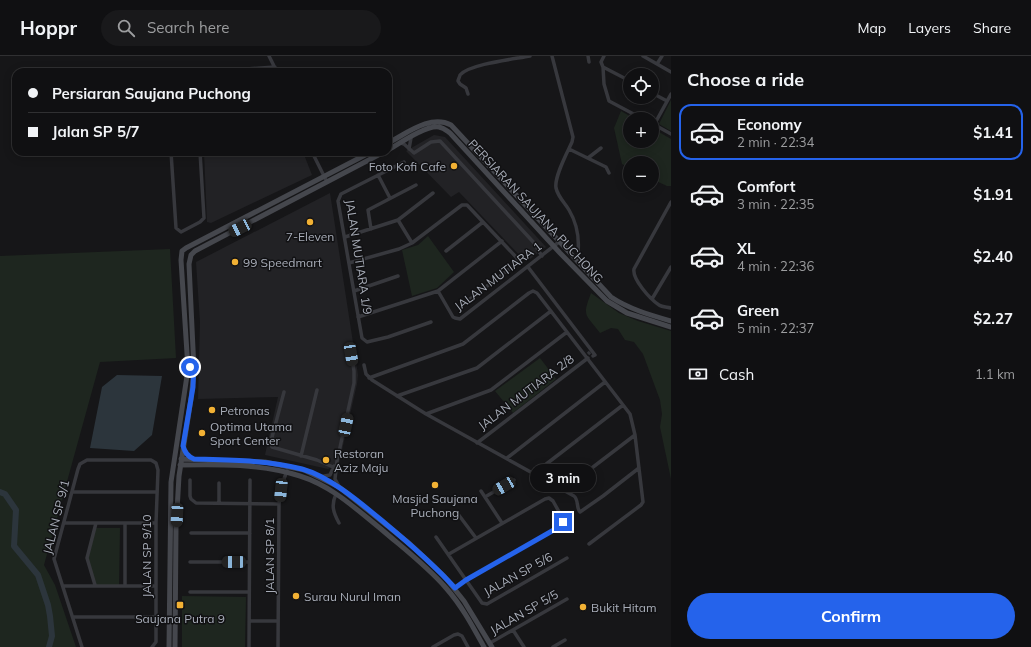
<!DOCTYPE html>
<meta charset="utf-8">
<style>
:root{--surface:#101012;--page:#19191b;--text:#f1f3f6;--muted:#9c9d9f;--line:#303032;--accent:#2563eb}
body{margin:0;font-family:Mulish,sans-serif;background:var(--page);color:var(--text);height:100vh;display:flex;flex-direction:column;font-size:15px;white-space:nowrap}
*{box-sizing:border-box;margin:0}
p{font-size:13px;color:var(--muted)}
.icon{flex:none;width:22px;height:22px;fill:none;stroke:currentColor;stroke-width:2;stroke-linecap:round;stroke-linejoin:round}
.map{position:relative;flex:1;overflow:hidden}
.panel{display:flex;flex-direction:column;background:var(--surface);width:360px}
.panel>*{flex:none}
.hud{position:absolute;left:12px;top:12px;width:380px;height:88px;border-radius:12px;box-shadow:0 2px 10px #0003,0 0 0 1px var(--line);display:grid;align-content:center;height:88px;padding:0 16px;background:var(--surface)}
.controls{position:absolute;left:623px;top:12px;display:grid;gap:8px}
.controls a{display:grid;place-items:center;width:36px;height:36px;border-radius:50%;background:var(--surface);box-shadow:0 2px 10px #0003,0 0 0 1px var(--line);font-size:20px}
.end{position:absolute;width:18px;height:18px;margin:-9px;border:5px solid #2563eb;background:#fff;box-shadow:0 0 0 2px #fff}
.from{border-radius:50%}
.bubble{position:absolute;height:28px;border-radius:14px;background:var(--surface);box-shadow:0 2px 10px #0003,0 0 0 1px var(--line);font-size:13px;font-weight:700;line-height:28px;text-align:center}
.car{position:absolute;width:12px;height:24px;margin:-12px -6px;border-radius:5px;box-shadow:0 0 3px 1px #0007;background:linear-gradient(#222 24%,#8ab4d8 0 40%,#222 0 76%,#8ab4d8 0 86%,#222 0)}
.hud b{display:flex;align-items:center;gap:14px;height:38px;font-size:15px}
.hud b+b{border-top:1px solid var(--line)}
.hud i{width:10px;height:10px;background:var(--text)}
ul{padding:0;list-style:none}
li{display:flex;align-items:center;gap:12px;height:56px;margin:0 8px 6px;padding:0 8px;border:2px solid transparent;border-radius:12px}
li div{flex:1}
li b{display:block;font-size:15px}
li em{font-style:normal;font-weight:700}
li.selected{border-color:var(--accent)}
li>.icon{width:36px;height:36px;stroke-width:1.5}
h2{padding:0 16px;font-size:18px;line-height:48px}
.pay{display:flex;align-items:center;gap:10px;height:44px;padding:0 16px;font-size:15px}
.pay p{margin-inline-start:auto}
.primary-button{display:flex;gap:8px;margin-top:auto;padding:8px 16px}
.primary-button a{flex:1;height:46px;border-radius:24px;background:var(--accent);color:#fff;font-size:16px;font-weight:700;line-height:46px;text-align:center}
header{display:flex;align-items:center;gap:24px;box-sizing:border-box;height:56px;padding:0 20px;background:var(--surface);border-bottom:1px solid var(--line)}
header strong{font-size:19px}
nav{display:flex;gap:22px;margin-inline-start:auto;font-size:14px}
.search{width:280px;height:36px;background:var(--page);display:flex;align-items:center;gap:10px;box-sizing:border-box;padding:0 14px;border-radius:22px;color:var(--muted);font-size:15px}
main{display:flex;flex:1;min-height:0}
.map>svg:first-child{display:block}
</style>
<header>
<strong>Hoppr</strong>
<div class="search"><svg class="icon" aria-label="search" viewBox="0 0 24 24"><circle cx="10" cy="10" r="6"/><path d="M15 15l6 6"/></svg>Search here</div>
<nav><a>Map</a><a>Layers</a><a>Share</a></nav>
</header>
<main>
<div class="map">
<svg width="671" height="591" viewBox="0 0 671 591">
<rect width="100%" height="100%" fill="#161618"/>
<path fill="#222225" d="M434,79L445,81L546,191L526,206L459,136L451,141L406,95Z
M204,96H303L312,119L211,167L207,166Z
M330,137L358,319L357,328L339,407L328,413L265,399L278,341L198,343L200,266L196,206Z"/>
<path fill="#1e261f" d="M671,44V75L659,68Z
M621,55L635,63H630V85H652V72L671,83V130H667L652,123V107H630V112L622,108L614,72Z
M428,180L454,216L437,232L412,240L402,194L418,189Z
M170,193L176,302L100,306L44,509L55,529L76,591H0V200Z
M591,237L619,257L638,265L671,275V423L660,371L662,358L660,344L643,298L634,286L625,284L618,273L611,272L600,277C585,257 582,261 591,237Z
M540,302L556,323L513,357L495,335Z
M96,472H120L119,529H96L88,503Z
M182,540L246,541L245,591H182Z"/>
<path fill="#2c353c" d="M105,11L121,14L129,11L132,12L134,16H100Z
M117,319L162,320L152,379L134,395L90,392L102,331Z"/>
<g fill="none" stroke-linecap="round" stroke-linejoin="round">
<path stroke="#2c353c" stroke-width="6" d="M0,436L5,438L16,454L14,490L38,519L48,549L50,560L52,580L49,591"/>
<path stroke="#333438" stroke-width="3.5" stroke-dasharray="3.5 2" stroke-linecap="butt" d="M588,298L590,296"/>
<path stroke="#37383d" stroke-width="3.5" d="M269,0L277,16
M552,0L573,81L572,86C567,97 554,121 556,132C558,141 565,147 569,154C578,169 580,187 577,204
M588,0L589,6
M604,0L601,6L603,11L604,28L609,45L643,63
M643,0L671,16
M657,8L662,0
M603,11L630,25
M204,16L275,11
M652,37L667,45
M468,38L466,32L460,28L458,25C458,24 460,20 460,19C469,8 515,3 530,0
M653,68L671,78
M654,69L671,38
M401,87L404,88L414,97L431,86L440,85L536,189L538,194L542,200
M409,93L411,82
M569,93L606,111L609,117
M171,96L176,172L181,176L200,166L204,162L200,96
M312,96L327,126
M588,102L601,92
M404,106L341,138L338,145L362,282L367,286L388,281L431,266
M378,119L390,142
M671,146L634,213C632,223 650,243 659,249C662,251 667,251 671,252
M398,164L412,187
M371,173L368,154L416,129
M345,181L398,164L433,137
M446,195L483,166
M349,207L399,193L412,187L462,149H467L517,202V207L465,247
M528,211L595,299L593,300
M354,235L398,220
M438,235L453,261L455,262L460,263L559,186
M652,243L671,211
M358,261L438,235L502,185
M364,309L366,318L372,324L426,358L574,440C579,444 576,452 580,456L603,440L639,412
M369,322L463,288L529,237L533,235L537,237L630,358L635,379L643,446L641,449L589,488
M284,336L271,385L272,391L317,404L333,411
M397,340L477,312L551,255
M426,358L491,334L567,276
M477,387L588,302
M301,400L317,334
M507,402L605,326
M535,418L545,409L623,349
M319,421L330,419L334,410
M190,424V440L191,443L196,447L279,448
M339,430L335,423L337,405L354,327V315L351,298
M563,434L635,379
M481,435L502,467
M72,436H157
M336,438C331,449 333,456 339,467
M485,441L514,424
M219,447V427
M458,458L476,482
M64,467H156
M125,467V529
M191,477H250
M436,481L482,547L487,548L567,502
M449,498L545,443L549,442L553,445L563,463L562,468L552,475L466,524L455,532
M190,506H249
M95,529L87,502L96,467
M63,530H156
M190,536H249
M73,561H156
M249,565H278
M513,574L524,591
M490,587L567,543
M82,591L54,503L78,413L80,408L87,404H151L156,407L158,414L156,467V586L152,591
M249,591L250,424
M278,591L279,448L282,428L287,415
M433,591L454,579L458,578L462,580L468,591
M553,591L565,584"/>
<path stroke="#45474d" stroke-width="5" d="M388,87C406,78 430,58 451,69L611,241C629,253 650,259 671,265
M388,94C400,87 426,69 439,71C444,72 447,75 450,77L560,197L607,245L627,257L671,271
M181,403L265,406L304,414L339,431L410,488L444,520L464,545L492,591
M180,409C219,408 262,408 300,420C332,430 356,453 381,473C403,492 427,510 446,532C462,550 473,571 484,591
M169,591L171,426L188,313L181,204L182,195L186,192L371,96
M175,591L176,472L179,420L191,343L194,314L189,208L191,199L195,195L384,96"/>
</g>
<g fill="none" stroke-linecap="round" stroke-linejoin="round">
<path stroke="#2563eb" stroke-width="5" d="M190,311L194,305L193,331L183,390C185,396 187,400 194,403C230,404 267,404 302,413C331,421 363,449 386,468C410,488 434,509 455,532L466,524L552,475L562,468L563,466"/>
</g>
<g fill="#f2b134" stroke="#111113" stroke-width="1.5">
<circle cx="454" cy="110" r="4"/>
<circle cx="310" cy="166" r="4"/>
<circle cx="235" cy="206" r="4"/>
<circle cx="212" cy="354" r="4"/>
<circle cx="202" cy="377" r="4"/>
<circle cx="326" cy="404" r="4"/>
<circle cx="435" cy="429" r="4"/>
<circle cx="296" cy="540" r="4"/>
<rect x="176" y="545" width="8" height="8" rx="2"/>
<circle cx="583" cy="551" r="4"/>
</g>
<g text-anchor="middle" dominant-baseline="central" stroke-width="3" stroke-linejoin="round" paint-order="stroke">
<g font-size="12" fill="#a8adb8" stroke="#111113" text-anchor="start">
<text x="446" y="110" text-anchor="end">Foto Kofi Cafe</text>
<text x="310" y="180" text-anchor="middle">7-Eleven</text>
<text x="243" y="206">99 Speedmart</text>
<text x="220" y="354">Petronas</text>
<text x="210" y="370">Optima Utama<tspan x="210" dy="14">Sport Center</tspan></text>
<text x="334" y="397">Restoran<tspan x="334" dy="14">Aziz Maju</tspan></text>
<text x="435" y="442" text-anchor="middle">Masjid Saujana<tspan x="435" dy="14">Puchong</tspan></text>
<text x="304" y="540">Surau Nurul Iman</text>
<text x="591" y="551">Bukit Hitam</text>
<text x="180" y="562" text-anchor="middle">Saujana Putra 9</text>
</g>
<g font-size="12" fill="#a8adb8" stroke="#111113">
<text transform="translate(536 155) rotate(47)">PERSIARAN SAUJANA PUCHONG</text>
<text transform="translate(359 201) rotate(81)">JALAN MUTIARA 1/9</text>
<text transform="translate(498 220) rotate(-37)">JALAN MUTIARA 1</text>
<text transform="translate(526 336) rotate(-37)">JALAN MUTIARA 2/8</text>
<text transform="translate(56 461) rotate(-76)">JALAN SP 9/1</text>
<text transform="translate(146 500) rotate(-90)">JALAN SP 9/10</text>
<text transform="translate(269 500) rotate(-90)">JALAN SP 8/1</text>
<text transform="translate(518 518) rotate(-29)">JALAN SP 5/6</text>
<text transform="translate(524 556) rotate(-30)">JALAN SP 5/5</text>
</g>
</g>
</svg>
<div class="controls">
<a><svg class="icon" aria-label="locate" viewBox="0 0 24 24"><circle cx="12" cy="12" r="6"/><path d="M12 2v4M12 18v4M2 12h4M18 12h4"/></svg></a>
<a>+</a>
<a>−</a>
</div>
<i class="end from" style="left:190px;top:311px"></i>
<i class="end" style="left:563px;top:466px"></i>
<div class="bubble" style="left:530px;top:408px;width:66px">3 min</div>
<i class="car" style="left:240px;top:172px;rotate:243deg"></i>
<i class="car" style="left:351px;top:298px;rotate:170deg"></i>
<i class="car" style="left:346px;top:369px;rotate:12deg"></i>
<i class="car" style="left:504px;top:430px;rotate:240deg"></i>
<i class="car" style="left:281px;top:434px;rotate:186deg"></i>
<i class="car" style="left:177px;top:459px;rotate:183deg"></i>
<i class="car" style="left:234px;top:506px;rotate:270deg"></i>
<div class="hud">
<b><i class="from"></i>Persiaran Saujana Puchong</b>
<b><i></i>Jalan SP 5/7</b>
</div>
</div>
<section class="panel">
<h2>Choose a ride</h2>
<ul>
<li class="selected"><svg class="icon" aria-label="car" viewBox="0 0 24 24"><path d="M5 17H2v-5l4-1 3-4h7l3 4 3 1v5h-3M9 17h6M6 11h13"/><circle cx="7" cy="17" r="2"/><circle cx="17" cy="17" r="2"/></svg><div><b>Economy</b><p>2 min · 22:34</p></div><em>$1.41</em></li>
<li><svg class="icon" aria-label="car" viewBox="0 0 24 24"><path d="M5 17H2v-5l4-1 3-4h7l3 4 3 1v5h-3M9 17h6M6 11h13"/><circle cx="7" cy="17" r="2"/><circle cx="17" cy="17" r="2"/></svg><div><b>Comfort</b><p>3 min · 22:35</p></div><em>$1.91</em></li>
<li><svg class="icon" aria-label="car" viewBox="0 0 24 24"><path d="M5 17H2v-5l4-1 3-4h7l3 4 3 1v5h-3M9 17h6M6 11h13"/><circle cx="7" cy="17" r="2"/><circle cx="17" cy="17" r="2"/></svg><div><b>XL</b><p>4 min · 22:36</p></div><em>$2.40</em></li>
<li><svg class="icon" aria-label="car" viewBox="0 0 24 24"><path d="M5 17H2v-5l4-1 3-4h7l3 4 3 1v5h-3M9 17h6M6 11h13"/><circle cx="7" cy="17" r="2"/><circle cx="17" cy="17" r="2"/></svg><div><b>Green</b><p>5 min · 22:37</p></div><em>$2.27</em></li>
</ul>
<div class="pay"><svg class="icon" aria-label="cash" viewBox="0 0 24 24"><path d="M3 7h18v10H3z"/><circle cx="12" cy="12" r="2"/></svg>Cash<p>1.1 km</p></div>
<div class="primary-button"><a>Confirm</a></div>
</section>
</main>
